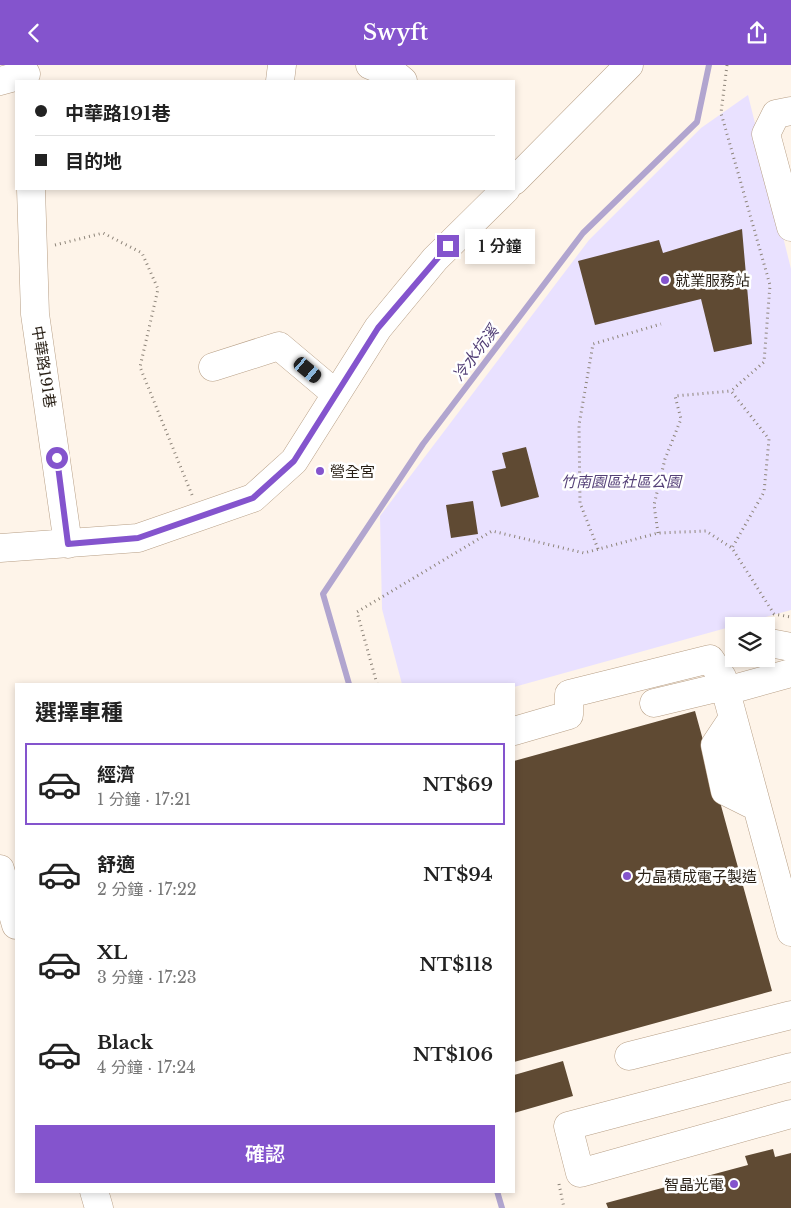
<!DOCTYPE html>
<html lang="zh-TW">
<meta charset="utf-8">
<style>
:root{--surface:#fff;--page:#f6f6f6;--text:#222;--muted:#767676;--line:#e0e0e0;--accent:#8454cd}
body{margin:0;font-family:"Libre Baskerville","Noto Sans TC",serif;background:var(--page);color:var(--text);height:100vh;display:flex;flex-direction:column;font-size:19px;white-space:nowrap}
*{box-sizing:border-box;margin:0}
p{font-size:16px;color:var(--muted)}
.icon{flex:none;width:28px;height:28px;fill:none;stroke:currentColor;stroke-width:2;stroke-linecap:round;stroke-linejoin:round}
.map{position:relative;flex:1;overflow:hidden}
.drawer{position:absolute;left:15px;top:618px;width:500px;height:510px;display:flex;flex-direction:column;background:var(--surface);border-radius:0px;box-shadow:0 2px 8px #0003}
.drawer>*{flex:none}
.banner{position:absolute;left:15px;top:15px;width:500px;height:110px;border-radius:0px;box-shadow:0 2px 8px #0003;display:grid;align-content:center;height:110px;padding:0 20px;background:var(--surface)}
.fabs{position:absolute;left:725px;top:552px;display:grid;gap:10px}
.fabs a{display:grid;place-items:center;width:50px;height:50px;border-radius:0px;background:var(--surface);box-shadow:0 2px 8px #0003;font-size:25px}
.end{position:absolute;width:22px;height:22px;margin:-11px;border:6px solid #8454cd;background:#fff;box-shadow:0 0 0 2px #fff}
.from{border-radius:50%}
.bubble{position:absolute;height:35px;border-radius:0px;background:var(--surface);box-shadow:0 2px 8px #0003;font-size:16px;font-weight:600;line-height:35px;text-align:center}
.car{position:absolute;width:15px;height:30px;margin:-15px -8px;border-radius:6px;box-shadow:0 0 4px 1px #0007;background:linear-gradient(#222 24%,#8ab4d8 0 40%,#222 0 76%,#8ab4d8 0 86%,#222 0)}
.banner b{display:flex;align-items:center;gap:18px;height:48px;font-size:19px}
.banner b+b{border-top:1px solid var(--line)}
.banner i{width:12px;height:12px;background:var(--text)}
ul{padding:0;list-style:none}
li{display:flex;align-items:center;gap:15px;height:82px;margin:0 10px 8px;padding:0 10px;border:2px solid transparent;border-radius:0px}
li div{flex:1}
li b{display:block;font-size:19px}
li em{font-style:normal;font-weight:600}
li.on{border-color:var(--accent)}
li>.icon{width:45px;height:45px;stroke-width:1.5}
h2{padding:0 20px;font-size:22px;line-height:60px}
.cta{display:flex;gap:10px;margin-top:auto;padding:10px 20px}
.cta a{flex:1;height:58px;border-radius:0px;background:var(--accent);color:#fff;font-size:20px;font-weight:600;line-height:58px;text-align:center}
header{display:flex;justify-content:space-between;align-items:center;height:65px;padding:0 20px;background:var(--accent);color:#fff;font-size:22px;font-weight:600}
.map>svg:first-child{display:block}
</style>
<header><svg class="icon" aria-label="back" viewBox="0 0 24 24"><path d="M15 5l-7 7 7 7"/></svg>Swyft<svg class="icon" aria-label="share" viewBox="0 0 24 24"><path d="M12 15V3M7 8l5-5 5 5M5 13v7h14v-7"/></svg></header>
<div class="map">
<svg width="791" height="1143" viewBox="0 0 791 1143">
<rect width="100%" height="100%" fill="#fef4e9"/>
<path fill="#e9e1ff" d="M748,30L791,204V545L514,622V619H402L382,544L380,451L589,175L701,63Z"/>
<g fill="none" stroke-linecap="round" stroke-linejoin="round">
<path stroke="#b1a5cf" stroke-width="6" d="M349,619L323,529L423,379L583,168L697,57L709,0
M497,1126L502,1143"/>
</g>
<path fill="#5f4a33" d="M742,164L752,279L714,287L701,234L595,260L578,196L659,175L663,188Z
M526,382L539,432L501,442L492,406L506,403L502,388Z
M473,436L478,469L451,473L446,440Z
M695,646L772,926L514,997V696Z
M563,996L573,1031L514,1048V1010Z
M773,1084L775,1092L791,1088V1143H608L606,1138L748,1100L745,1091Z"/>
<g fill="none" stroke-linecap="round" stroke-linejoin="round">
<g stroke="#b79f86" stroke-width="29">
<path id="minor" d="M370,0L397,11L403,16
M0,16L26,9
M280,16L282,0
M791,46L776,49L766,69L791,162
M514,116L629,0
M31,124L35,249L68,479
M213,302L279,281L336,329
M0,483L138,473L253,433L294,396L378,263L435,194L506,124
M766,579L770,578L791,582
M726,626L791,608
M654,638L725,621
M733,653L715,680L725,726L757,742
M514,666L569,650V629L710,594L722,612L791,867
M0,804L16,860
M629,991L791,950
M791,1002L568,1061L580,1108L791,1049
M94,1126L99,1143"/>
</g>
<path stroke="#8d8479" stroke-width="3" stroke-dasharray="1 4" stroke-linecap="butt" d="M727,0L721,48L770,220L764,297L731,326L769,374L764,427L732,483
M55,180L103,168L142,188L158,224L140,302L192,430
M658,468L654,440L665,394L681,354L675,331L731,326
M598,484L580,438L579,360L593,279L661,259
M377,619L357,547L492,466L584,488L658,468L706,466L732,483L774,549L791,552
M559,1119L564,1143"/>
<use href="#minor" stroke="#fff" stroke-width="28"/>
</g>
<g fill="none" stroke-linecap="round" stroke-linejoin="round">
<path stroke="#8454cd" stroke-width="6" d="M57,393L68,479L138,473L253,433L294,396L378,263L448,181"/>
</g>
<g fill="#8454cd" stroke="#fff" stroke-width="2">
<circle cx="665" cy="215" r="5"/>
<circle cx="320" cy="406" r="5"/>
<circle cx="627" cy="811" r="5"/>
<circle cx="734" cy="1119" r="5"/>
</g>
<g text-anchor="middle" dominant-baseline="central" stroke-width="5" stroke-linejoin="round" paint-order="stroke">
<g font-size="15" fill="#281f15" stroke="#fff" text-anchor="start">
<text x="675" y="215">就業服務站</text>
<text x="330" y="406">營全宮</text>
<text x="637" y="811">力晶積成電子製造</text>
<text x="724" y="1119" text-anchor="end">智晶光電</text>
</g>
<g font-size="15" fill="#281f15" stroke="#fff">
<text transform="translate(44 302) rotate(81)">中華路191巷</text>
</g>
<g font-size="15" font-style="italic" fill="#554178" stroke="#fff">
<text x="621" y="416">竹南園區社區公園</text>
</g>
<g font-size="16" font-style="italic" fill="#534077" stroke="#fff">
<text transform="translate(475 288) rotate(-53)">冷水坑溪</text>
</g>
</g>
</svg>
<div class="fabs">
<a><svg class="icon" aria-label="layers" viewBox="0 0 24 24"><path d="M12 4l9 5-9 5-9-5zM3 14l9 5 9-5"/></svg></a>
</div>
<i class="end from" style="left:57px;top:393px"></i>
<i class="end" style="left:448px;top:181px"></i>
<div class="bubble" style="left:465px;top:164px;width:70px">1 分鐘</div>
<i class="car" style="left:308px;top:305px;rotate:130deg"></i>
<div class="banner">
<b><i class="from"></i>中華路191巷</b>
<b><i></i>目的地</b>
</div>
<section class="drawer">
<h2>選擇車種</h2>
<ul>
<li class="on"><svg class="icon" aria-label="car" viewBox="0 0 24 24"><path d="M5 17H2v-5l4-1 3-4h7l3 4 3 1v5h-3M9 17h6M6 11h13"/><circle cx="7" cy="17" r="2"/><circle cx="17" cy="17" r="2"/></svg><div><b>經濟</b><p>1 分鐘 · 17:21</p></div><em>NT$69</em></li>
<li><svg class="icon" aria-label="car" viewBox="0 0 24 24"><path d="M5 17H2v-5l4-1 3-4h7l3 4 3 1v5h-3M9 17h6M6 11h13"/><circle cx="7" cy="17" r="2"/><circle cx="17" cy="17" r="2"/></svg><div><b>舒適</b><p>2 分鐘 · 17:22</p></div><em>NT$94</em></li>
<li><svg class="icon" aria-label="car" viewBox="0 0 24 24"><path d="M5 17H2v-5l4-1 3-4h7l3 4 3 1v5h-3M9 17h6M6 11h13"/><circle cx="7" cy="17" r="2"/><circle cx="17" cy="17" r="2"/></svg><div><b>XL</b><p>3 分鐘 · 17:23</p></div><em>NT$118</em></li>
<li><svg class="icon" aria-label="car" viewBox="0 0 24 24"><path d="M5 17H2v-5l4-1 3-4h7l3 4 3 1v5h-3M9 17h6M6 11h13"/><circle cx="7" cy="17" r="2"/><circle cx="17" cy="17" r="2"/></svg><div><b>Black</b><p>4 分鐘 · 17:24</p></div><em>NT$106</em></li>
</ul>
<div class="cta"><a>確認</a></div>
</section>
</div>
